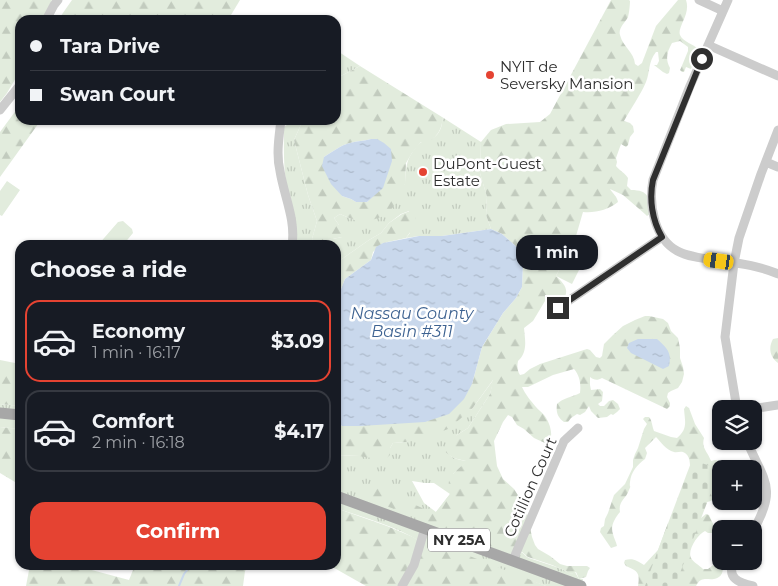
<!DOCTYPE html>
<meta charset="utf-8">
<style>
:root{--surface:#171b24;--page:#20242c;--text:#f1f3f6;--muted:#9ea1a6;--line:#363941;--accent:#e54332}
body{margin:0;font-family:Montserrat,sans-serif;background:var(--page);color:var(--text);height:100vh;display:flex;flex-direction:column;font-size:19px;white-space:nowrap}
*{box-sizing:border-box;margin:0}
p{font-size:16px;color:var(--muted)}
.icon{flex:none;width:28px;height:28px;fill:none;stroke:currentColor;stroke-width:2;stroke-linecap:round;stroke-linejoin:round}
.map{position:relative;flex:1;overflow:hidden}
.drawer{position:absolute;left:15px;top:240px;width:326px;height:330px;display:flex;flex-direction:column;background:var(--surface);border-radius:15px;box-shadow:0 1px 4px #0004}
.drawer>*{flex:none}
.top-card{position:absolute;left:15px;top:15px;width:326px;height:110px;border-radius:15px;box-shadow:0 1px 4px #0004;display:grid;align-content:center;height:110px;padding:0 15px;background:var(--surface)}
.tools{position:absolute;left:712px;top:400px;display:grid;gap:10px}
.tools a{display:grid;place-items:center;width:50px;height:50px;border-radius:10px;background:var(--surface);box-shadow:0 1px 4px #0004;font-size:25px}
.end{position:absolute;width:22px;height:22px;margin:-11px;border:6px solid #2f2f2f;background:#fff;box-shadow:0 0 0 2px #fff}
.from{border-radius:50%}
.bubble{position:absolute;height:35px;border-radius:15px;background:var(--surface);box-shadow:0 1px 4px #0004;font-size:16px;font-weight:700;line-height:35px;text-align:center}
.car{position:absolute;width:15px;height:30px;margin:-15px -8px;border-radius:6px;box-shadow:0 0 4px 1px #0007;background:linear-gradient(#f5c518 24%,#345 0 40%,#f5c518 0 76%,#345 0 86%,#f5c518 0)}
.top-card b{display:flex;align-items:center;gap:18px;height:48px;font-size:19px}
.top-card b+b{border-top:1px solid var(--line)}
.top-card i{width:12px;height:12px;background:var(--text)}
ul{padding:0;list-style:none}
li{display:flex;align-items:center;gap:15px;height:82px;margin:0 10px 8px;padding:0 5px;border:2px solid var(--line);border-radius:15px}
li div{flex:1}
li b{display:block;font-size:19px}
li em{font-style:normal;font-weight:700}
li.active{border-color:var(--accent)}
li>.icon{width:45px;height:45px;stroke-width:1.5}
h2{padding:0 15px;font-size:22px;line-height:60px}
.cta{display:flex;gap:10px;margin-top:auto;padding:10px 15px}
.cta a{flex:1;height:58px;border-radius:15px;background:var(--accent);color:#fff;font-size:20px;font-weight:700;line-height:58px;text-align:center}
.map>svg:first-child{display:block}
</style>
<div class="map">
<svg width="778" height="586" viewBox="0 0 778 586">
<defs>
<pattern id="grass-tufts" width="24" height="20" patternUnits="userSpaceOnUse" patternTransform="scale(1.25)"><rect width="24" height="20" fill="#e2ecdd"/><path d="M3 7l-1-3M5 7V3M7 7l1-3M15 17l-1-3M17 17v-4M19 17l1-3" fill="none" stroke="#c2cbbe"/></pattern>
<pattern id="forest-firs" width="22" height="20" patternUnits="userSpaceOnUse" patternTransform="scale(1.25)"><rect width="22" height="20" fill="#e2ecdd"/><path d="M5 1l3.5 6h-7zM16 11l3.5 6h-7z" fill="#c2cbbe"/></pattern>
<pattern id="cemetery-stones" width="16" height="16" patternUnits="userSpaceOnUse" patternTransform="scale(1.25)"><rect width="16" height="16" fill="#e2ecdd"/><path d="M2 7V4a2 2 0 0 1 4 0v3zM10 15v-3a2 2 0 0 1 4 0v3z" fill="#c2cbbe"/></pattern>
<pattern id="water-ripples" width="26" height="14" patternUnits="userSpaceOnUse" patternTransform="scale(1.25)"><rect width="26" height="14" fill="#c9d8ec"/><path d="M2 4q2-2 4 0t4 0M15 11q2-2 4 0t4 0" fill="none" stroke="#adbacb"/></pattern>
</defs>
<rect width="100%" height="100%" fill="#fff"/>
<path fill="url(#grass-tufts)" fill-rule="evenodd" d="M336,50L360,66L339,77L336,79Z
M442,117L481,142L480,173L487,197L486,215L491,229L442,236H419L406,238L410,233L409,211L401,214L389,223L381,233L369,240L339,261H336V245L324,244L328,240L342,237L339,225L334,218L340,214L354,220L405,184C406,166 406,158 419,144C423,140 428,140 433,138C440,134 443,125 442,117Z
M294,120H303L294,140L308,195L317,221L312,239L314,245H296C299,223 292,208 287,187C283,167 284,148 284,127Z
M494,379L490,394L468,428L457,435L446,452C452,458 458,460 467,461L462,466L453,474L519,551C524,553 525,556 529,558C543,563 558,566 571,574L575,572L579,579H583L581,586H546L421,542C395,526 365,518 336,508V455L359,456L390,455V448L393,443L406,442L472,409ZM412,481L425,483H434L450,494L436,512L424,503Z
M0,404L20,406V429L0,427Z"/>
<path fill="url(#forest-firs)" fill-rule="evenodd" d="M0,0H52L42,20H20V71L7,93L0,102Z
M72,0H240L228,20H58Z
M611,0H629L630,1C630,5 629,14 628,17C625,23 618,28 620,35C623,47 634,52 635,64L638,66L642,63L656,26L678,0H686C691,14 677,27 680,35C683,42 694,44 699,50L691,69L686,67L684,72H682L680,70L681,68L688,51V47L680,41L672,43C667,52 665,59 670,68L669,73L667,74L663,72L654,65H657L659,61L658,52H656C648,62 650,72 646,82C640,96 631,108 624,121L630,123L633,126L634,132L630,137L628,145L626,147L621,144L616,158L617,162L616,166C620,171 625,173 628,178L627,186L631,190C649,190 650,198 650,214L647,216L645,214L623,195L610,189C613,194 617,196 618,202C608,210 596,213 583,212L576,236L556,276C566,285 571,293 560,302C556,306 554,307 549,308L548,306L549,300L545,301L533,321L524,328C525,340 528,352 518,361C517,366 517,370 520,375L524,374L530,369L540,364L587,349L590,350L596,357L600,358L602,356L604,344L613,335L623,326L635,320L645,316H649L663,319L668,323L671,331L678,338L680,348V358L683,367L684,374L682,382L678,388L671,391L668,393L667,397L670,403V406L667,409L602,378C597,381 594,380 590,377V385L591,390L600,389L603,392L602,401L598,404L600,406H604L609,401L613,400L618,404L620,409L617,412L613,415L611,414L607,417L598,418L591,411L589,406L585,412L580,415L577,414L571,418L568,422H564C557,417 556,412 557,404C563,398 572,397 580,393C581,384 580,376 574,369L553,375L528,387H522C525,394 531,401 536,407C538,410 542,412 544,415C550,422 555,438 547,444L534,438L524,429L517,425L512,417L508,415L503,422L494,441L497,466L503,479L514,489L526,508L532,537L535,545L538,549L550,556L560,564L567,566H587L590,568L588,571L586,577L579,579L576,572L571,574L568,573L566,571L552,565L528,557L522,552L508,551L494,548L371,500L369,494L377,487L382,488L393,496L409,502L433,513L436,512L450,494C450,490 448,485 449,481C451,473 461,468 466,461C457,459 450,458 444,450L447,443L457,435L468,428L490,394L493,380L472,409L448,429L430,436L406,442L393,443L390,448V455L384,460L359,456L336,455V422L342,426L472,384L482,347L503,313L516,298L522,287L523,263L519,249L502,234L491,229L486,215L487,197L480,173L481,142L491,130L506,124L540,122L550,114Z
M360,66L442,117C444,129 433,144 421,142L412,153L406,163L405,184L396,203L387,215L369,221L354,220L340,214L334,218L339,225L350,227L351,232L342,237L328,240L324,245H314L312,239L317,221L308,195L294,140L303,120H336V79L339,77ZM371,139L374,195L367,202H356L351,199L342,196L324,157C332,152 341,145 350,143C357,141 364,141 371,139Z
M20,105V120H41L0,177V132Z
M410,211L415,214C418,223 411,231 406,238L383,243L373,252L371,260L345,279L341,289L336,292V261H339L369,240L381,233L389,223L402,214Z
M778,338V363C770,357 768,348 773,339Z
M0,360L20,364V406L0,404Z
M686,406L689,408L695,424L704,438C701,448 708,452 711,461L715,460L733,463L729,469H721C721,483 724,498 707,502C703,495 693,483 691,475C689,468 692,458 685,453C681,450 678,453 674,452C666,450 661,442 656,437L645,448L647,453L645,459C637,465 631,472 630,482C629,490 632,483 629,490C626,499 618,501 620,512C615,518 610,526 613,534C614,539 616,541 617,546L611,548L600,532L601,528L604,526L605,519L608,513L614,495L625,484L633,467V460L635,454L638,448L644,429L647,424L643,419L645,417H649C652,420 652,426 654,431L671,437L677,438C688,429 685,422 684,409Z
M0,427L20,429V485L0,473Z
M336,508L387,526L413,537L421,542L433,544L472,557L546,586H366L329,565H336Z
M706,514L709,515L714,526L715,530L712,533H708L705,531C698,534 687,550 691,558C693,562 699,565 703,569H708L717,562L721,563C725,570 722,578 714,579C709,580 706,578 701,580C698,582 698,583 696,586H638C640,573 638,571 626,566L624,563L625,560C634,558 637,561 644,565L658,550L668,523L701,518Z
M30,565H73L129,580L135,565H250L245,571L243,586H26Z"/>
<path fill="url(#cemetery-stones)" d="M692,460L720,469L675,586H645L658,550Z"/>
<path fill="#e2ecdd" d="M7,181L20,190L2,216L0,215V191Z
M123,221L132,229L133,233L123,245H98L118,222Z
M571,246L587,254L572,284L556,276Z"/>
<path fill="url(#water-ripples)" d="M371,139H377L384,143L391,149L392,161L383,188L367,202H356L351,199L342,196L331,184L322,166L324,157C332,152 341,145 350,143C357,141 364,141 371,139Z
M491,229L502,234L519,249L523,263L522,287L516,298L503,313L482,347L472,384L464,399L449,414L425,422L360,426H342L336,422V295L341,289L345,279L371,260L376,247L383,243L419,236H442Z
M638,339H657C667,348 672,352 669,366L663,369L631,353L627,348L629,343Z"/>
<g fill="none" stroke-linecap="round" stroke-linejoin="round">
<path stroke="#c9d8ec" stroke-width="2" d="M179,586L184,574L191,565"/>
<path stroke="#ccc" stroke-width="9" d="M699,0L723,11
M728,0L690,86L653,180C650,195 651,207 655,221C665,253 685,256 714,260C735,263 758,265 778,274
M46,20L54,5L58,0
M708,45L778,76
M0,110L20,85
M281,120C279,137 276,155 280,171C284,196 296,220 292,245
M766,162L778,167
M558,308L662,237
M737,409L725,337L734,263L739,238L761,174L778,130
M751,409L778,405
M747,441C763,480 778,487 754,529
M513,560L564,441L578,428
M734,561C726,578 739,583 753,586
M402,586L414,565L425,528"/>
<path stroke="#a7a7a7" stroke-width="11" d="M0,413L20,415
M336,496L581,586"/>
</g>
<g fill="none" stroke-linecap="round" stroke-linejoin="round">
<path stroke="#2f2f2f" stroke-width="6" d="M558,308L662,237C652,220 649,199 653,180L702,59"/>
</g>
<g fill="#e54332" stroke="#fff" stroke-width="2">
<circle cx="490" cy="75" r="5"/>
<circle cx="423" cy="172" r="5"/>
</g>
<g text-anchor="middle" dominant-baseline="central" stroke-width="5" stroke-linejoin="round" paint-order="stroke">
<rect fill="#fff" stroke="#6d6d6d" stroke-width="1" x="428" y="528.5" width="62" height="23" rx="4"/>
<g font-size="14" font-weight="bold" fill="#2f2f2f">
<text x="459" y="540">NY 25A</text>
</g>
<g font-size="15" fill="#2f2f2f" stroke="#fff" text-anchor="start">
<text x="500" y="66">NYIT de<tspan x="500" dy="17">Seversky Mansion</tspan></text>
<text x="433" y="163">DuPont-Guest<tspan x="433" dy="17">Estate</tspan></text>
</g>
<g font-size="15" fill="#2f2f2f" stroke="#fff">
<text transform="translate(530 487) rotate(-66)">Cotillion Court</text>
</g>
<g font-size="16" font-style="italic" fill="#3d6291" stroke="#fff">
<text x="412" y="313">Nassau County<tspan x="412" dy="18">Basin #311</tspan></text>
</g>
</g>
</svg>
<div class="tools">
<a><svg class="icon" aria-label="layers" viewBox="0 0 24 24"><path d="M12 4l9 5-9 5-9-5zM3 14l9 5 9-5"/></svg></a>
<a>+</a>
<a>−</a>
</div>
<i class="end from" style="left:702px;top:59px"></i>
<i class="end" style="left:558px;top:308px"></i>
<div class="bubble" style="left:516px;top:235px;width:82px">1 min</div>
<i class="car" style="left:719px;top:261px;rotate:278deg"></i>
<div class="top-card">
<b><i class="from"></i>Tara Drive</b>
<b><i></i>Swan Court</b>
</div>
<section class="drawer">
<h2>Choose a ride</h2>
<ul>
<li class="active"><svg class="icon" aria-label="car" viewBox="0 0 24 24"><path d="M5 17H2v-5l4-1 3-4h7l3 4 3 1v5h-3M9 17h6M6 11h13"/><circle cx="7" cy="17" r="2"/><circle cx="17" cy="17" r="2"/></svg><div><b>Economy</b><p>1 min · 16:17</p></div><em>$3.09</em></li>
<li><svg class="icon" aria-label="car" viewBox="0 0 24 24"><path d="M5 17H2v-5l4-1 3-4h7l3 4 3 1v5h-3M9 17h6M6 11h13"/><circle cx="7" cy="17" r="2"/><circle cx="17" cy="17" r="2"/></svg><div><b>Comfort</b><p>2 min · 16:18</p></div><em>$4.17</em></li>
</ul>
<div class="cta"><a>Confirm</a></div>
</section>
</div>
